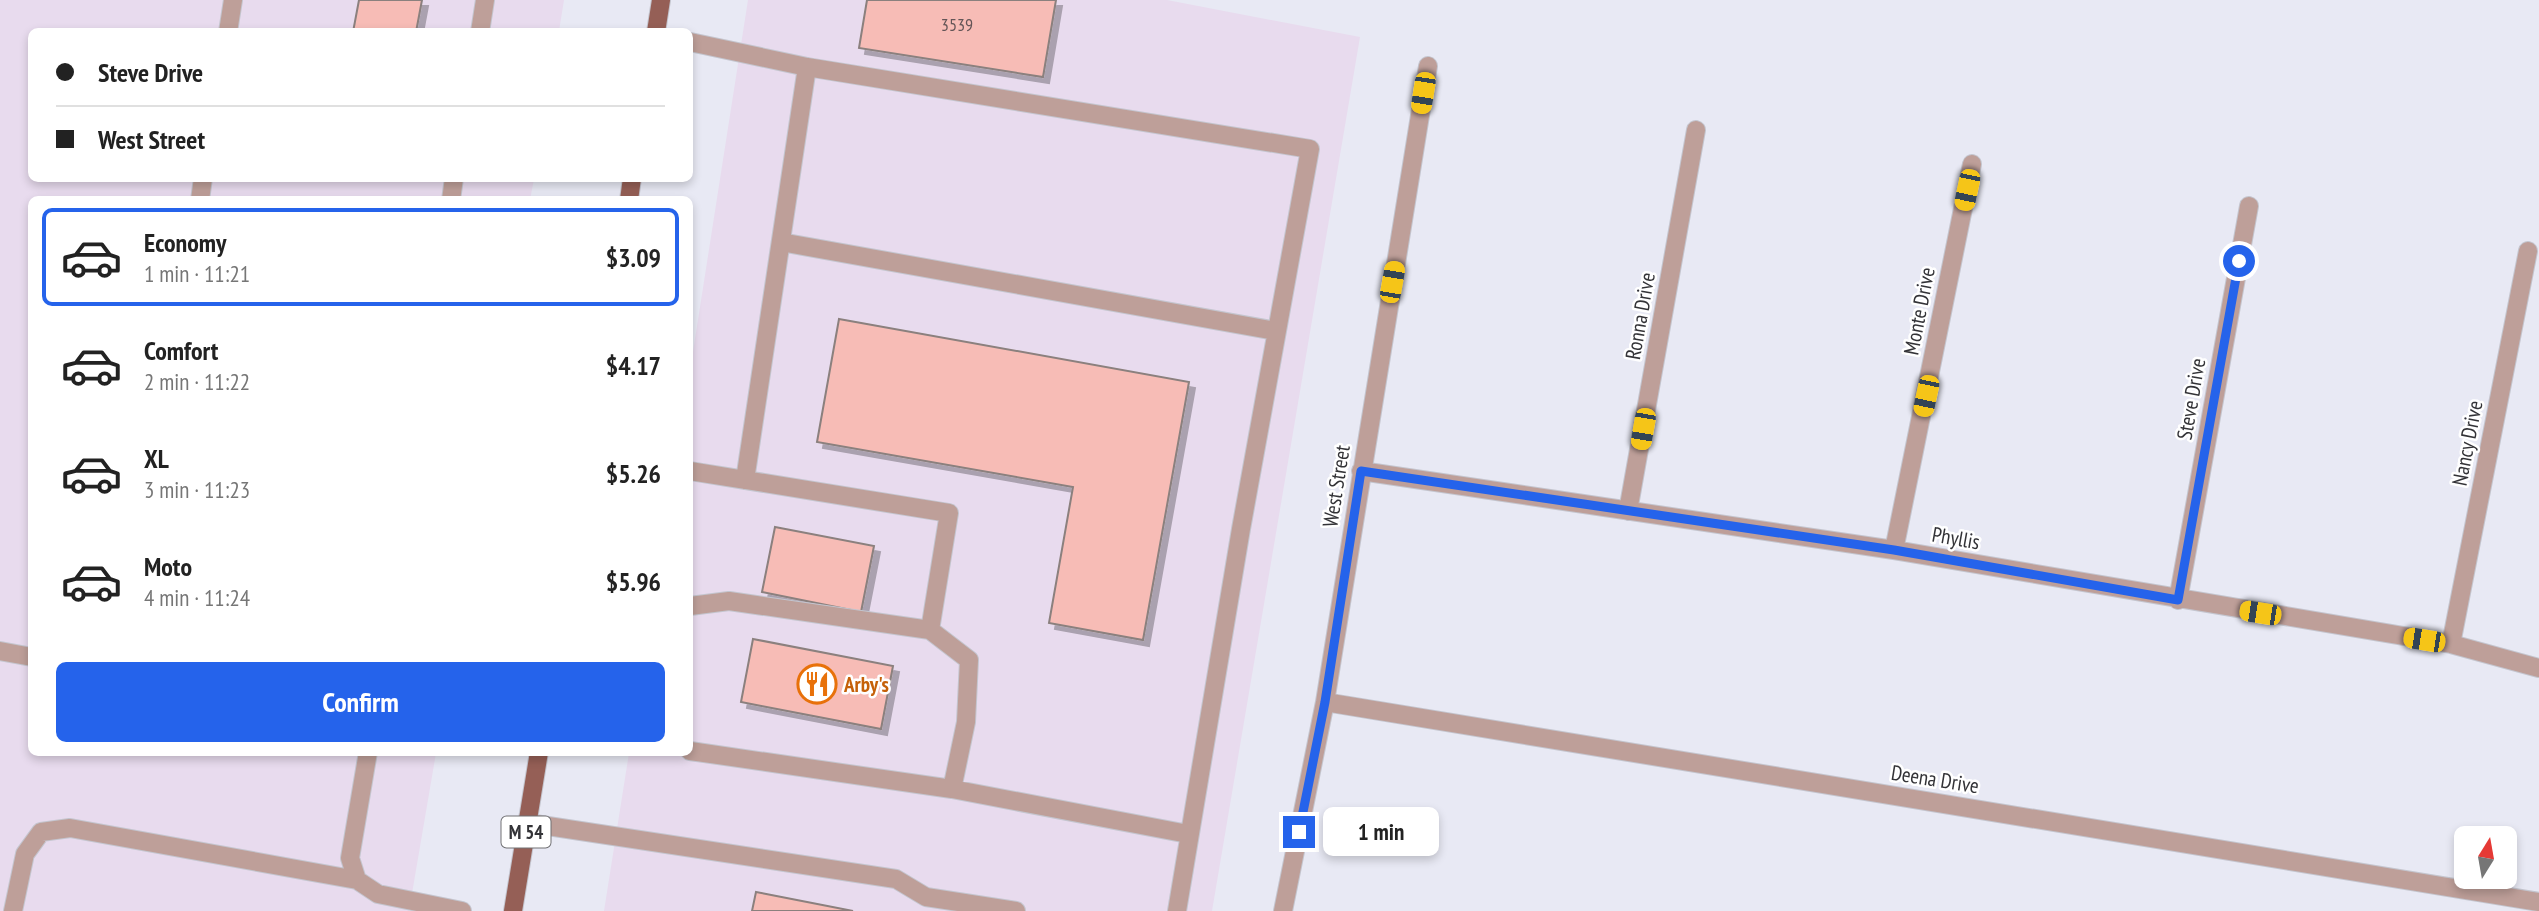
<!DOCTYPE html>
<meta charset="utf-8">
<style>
:root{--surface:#fff;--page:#f6f6f6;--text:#222;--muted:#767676;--line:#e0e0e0;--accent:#2563eb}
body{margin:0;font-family:"PT Sans Narrow",sans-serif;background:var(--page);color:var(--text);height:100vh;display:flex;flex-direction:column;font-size:26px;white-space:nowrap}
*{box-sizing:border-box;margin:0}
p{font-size:23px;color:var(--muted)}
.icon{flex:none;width:38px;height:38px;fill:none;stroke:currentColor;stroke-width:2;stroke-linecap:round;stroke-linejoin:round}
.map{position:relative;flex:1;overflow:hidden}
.details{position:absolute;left:28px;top:196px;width:665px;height:560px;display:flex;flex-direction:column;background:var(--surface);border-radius:10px;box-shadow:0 4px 10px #0003}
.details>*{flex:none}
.hud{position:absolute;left:28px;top:28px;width:665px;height:154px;border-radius:10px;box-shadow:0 4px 10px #0003;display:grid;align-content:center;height:154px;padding:0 28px;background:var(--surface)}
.needle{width:46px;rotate:11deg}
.fabs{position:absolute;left:2454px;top:826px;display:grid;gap:14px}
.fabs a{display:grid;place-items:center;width:63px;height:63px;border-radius:10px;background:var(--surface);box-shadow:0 4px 10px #0003;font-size:35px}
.end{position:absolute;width:32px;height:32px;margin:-16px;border:9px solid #2563eb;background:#fff;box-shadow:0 0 0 4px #fff}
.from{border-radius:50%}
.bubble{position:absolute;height:49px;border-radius:10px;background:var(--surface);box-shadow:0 4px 10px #0003;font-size:23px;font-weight:700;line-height:49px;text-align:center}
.car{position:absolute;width:21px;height:42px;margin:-21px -10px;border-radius:9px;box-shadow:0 0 5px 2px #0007;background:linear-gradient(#f5c518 24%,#345 0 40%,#f5c518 0 76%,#345 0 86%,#f5c518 0)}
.hud b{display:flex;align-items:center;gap:24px;height:66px;font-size:26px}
.hud b+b{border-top:2px solid var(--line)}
.hud i{width:18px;height:18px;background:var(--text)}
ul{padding:12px 0 0;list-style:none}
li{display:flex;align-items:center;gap:21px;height:98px;margin:0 14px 10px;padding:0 14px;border:4px solid transparent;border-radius:10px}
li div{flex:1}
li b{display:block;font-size:26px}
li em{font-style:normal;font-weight:700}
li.on{border-color:var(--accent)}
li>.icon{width:63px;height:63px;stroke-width:1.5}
.cta{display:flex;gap:14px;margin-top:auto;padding:14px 28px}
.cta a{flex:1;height:80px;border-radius:10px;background:var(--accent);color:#fff;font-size:28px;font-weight:700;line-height:80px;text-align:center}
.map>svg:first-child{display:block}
</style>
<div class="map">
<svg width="2539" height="911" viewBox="0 0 2539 911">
<defs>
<filter id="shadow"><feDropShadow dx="6" dy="6" stdDeviation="0" flood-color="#0004"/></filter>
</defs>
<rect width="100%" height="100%" fill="#e8e9f4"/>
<path fill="#e8dbee" d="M0,0H564L559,31L32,32V178L534,179L530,200H32V752L436,753L409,911H0Z
M748,0H1167L1360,37L1212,911H604L629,753L690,752V371Z"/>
<path fill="#f7bcb6" stroke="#8b807e" stroke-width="2" filter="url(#shadow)" d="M359,0H422L416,32H353Z
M867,0H1056L1043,77L859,48Z
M839,319L1189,382L1143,640L1049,623L1073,487L817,442Z
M775,527L874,546L861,612L762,592Z
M753,639L893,666L881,729L741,702Z
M756,892L853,911H752Z"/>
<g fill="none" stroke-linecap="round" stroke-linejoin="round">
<g stroke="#c4c5ce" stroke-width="20">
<path id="minor" d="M228,32L233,0
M480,32L485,0
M690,42L807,67L1310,149L1241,529L1177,911
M200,200L203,178
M451,200L454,178
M781,242L1276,331
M690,471L949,513L930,630
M1361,471L1894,550L2451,644L2539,668
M745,480L807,67
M1628,511L1696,130
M1894,550L1972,164
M2178,600L2249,206
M690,606L729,601L930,630L969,660L966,722L952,789L690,751
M2451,644L2528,251
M0,651L32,657
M1325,702L2539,902
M368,752L350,858L357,880L378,894L462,911
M952,789L1188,834
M528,823L896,879L926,897L1016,911
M13,911L25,854L41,832L70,828L357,880
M1283,911L1325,702L1428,66"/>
</g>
<g stroke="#c4c5ce" stroke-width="20">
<path id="major" d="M656,32L661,0
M629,200L632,178
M513,911L539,752"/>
</g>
<use href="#minor" stroke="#be9f99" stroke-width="18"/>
<use href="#major" stroke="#955f56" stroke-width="18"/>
</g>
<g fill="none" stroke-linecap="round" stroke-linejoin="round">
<path stroke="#2563eb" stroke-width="9" d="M1299,832L1325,702L1361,471L1894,550L2178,600L2239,261"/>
</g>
<defs>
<g id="restaurant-ring" transform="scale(2.0125)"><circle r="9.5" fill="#fff" stroke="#e8710a" stroke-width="1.5"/><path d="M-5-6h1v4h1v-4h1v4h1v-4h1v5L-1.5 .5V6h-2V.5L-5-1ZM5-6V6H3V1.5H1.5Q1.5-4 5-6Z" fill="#e8710a"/></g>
</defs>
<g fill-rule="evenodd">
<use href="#restaurant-ring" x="817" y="684"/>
</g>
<g text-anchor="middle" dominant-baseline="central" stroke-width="5" stroke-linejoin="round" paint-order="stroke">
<g font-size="18" fill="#645557">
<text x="957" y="24">3539</text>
</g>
<rect fill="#fff" stroke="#707073" stroke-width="2" x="501.5" y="816.5" width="49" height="31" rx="5"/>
<g font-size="19" font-weight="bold" fill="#333337">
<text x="526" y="832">M 54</text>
</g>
<g font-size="21" fill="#333337" stroke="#fff">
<text transform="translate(1919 311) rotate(-79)">Monte Drive</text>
<text transform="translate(1640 316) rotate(-80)">Ronna Drive</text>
<text transform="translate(2191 399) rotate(-80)">Steve Drive</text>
<text transform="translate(2467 443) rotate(-79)">Nancy Drive</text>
<text transform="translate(1336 486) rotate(-81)">West Street</text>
<text transform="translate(1956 538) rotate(10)">Phyllis</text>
<text transform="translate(1935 779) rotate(9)">Deena Drive</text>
</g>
<g font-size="21" font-weight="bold" fill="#c56008" stroke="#fff" text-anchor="start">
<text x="844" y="684">Arby's</text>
</g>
</g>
</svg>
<div class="fabs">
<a><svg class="needle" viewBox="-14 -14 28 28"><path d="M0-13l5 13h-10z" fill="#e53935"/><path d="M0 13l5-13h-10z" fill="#767676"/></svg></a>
</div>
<i class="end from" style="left:2239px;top:261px"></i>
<i class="end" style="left:1299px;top:832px"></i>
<div class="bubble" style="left:1323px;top:807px;width:116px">1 min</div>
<i class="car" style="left:1423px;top:93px;rotate:189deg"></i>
<i class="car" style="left:1967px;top:190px;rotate:192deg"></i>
<i class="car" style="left:1392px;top:282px;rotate:10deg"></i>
<i class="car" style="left:1926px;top:396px;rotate:192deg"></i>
<i class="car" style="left:1643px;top:429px;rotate:190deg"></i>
<i class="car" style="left:2260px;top:613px;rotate:279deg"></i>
<i class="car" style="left:2424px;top:640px;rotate:279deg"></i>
<div class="hud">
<b><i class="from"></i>Steve Drive</b>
<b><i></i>West Street</b>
</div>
<section class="details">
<ul>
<li class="on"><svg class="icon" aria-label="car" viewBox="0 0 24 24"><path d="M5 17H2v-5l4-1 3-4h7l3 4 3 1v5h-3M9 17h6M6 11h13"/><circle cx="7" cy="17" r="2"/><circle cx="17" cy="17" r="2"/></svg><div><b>Economy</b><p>1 min · 11:21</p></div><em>$3.09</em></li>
<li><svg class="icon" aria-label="car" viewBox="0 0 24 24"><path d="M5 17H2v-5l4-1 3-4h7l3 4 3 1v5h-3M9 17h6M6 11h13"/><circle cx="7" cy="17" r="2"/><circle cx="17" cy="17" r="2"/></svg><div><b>Comfort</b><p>2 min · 11:22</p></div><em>$4.17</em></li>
<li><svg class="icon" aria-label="car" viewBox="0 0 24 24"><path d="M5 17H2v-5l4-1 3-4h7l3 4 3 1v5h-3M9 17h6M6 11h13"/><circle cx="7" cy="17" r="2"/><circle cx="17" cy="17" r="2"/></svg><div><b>XL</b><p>3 min · 11:23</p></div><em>$5.26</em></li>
<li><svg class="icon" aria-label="car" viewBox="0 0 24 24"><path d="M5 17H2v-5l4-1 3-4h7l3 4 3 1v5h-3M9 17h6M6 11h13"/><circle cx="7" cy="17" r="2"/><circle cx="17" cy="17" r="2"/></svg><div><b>Moto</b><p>4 min · 11:24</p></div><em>$5.96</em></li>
</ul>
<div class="cta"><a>Confirm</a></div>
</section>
</div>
